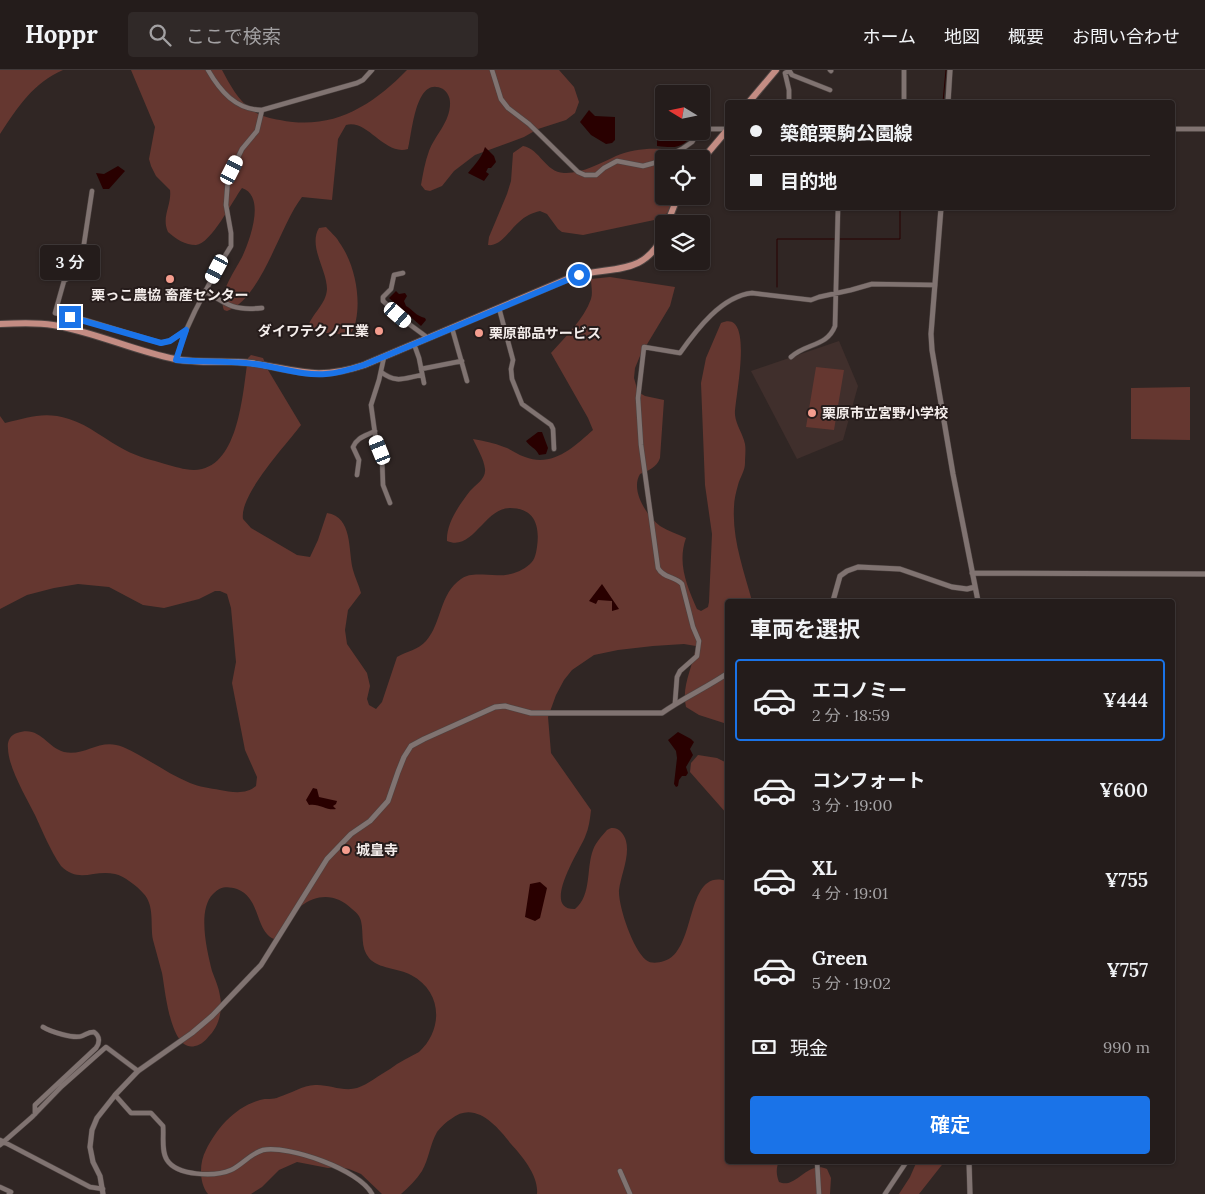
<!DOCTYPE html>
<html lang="ja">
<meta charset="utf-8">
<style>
:root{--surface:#241c1b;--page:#302928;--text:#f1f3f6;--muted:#a3a1a3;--line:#413a3a;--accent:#1a73e8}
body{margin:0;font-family:Lora,"Noto Sans JP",serif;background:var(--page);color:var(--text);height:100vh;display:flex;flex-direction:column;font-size:19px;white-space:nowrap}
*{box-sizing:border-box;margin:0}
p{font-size:16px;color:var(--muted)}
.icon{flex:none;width:28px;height:28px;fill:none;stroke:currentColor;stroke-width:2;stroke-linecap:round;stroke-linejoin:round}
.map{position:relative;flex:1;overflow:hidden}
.drawer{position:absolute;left:725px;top:529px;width:450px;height:565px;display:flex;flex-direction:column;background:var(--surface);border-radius:5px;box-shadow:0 1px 4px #0004,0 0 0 1px var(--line)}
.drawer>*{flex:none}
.banner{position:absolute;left:725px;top:30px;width:450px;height:110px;border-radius:5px;box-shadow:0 1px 4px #0004,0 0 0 1px var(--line);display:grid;align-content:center;height:110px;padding:0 25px;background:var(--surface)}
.needle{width:32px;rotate:280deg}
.buttons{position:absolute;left:655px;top:15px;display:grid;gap:10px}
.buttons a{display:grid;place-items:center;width:55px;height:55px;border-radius:5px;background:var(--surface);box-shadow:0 1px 4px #0004,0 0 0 1px var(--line);font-size:25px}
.end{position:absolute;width:22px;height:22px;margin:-11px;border:6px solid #1a73e8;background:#fff;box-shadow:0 0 0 2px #fff}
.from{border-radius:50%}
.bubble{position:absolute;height:35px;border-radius:5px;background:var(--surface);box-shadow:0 1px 4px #0004,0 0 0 1px var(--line);font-size:16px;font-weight:600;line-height:35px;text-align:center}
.car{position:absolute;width:15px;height:30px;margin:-15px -8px;border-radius:6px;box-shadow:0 0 4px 1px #0007;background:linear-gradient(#fff 24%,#345 0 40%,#fff 0 76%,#345 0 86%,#fff 0)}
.banner b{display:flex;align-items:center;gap:18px;height:48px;font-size:19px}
.banner b+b{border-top:1px solid var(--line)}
.banner i{width:12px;height:12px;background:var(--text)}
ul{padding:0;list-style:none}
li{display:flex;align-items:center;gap:15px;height:82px;margin:0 10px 8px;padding:0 15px;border:2px solid transparent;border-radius:5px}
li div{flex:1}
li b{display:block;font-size:19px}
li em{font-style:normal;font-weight:600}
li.current{border-color:var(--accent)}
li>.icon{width:45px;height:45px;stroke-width:1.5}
h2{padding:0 25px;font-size:22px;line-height:60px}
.pay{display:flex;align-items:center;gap:12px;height:55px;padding:0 25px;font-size:19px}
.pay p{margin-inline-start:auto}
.action{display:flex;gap:10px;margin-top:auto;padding:10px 25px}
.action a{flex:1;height:58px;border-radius:5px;background:var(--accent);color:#fff;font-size:20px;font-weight:600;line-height:58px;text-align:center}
header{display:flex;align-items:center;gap:30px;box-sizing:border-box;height:70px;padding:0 25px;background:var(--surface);border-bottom:1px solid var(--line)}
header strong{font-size:24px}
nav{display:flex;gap:28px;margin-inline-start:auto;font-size:18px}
.search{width:350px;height:45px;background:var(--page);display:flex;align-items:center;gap:12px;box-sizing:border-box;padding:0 18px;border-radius:5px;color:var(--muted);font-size:19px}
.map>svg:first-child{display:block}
</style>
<header>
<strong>Hoppr</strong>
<div class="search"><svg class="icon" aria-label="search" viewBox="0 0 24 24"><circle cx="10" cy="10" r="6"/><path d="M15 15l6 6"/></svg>ここで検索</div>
<nav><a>ホーム</a><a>地図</a><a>概要</a><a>お問い合わせ</a></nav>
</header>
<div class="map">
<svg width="1205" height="1124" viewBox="0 0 1205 1124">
<rect width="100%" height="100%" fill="#302624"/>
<path fill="#402f2c" d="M839,271L858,316L843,370L797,389L751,301Z"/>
<path fill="#653730" d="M0,0H63C34,12 17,38 0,64Z
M131,0H222C230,15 238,30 252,40C260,46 270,48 280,50C332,61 372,36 407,0H559L574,17L579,32L575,43L566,50L538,59L524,67L475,85L454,101L442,116L430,121L425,120L421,115C423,103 425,92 429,81C435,65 451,51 450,32C450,27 447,22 443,19C415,4 412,65 408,79C384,86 368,49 346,55L338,69L332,130L302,127C280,155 261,230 227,241L224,240C217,224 236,200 243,185C250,169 266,126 242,118C233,130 211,174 196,175C185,175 176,169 168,162C161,147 172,135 170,120L156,106L151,96L149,89L155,57Z
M523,76C540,79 545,102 564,103C581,104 601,93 616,86C630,80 646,78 662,79C673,80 682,81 690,89H664V126H683L673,141L663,145L659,149L583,165L562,162L558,159L547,144L540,141C532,143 525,146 519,152C510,159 501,177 488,175L489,167L507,124L511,111L513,83Z
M326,157C330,162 336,166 339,172C354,192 361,226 356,250C355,255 354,261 349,264C345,266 339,264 334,263C325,263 315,263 308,257C312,243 326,235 327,219C327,200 308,176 319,158Z
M610,207L675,217L670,236L640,286L635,298L634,308L638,322L645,326L664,330L660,388C657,397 648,401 640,404C630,421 647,446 660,456C668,461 678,464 686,468C677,493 687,516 697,539L701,541L708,537L709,532L712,464L705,415L701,313L706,288L721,253C756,237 734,331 735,345C736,355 743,364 745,374C746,380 745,387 745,393C745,401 740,407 738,415C736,422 734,430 734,437C732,469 744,501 752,531H728L727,654L699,645L686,637C681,616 693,597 696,576L684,574L653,576L618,580L594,585L572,600L564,610L556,625L548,647L551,683L591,740C590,749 589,758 585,767C580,780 540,840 575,839C592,825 586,798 593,780C596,772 602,766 607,760C615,754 624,762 626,771C630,786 621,805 619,820C618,836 633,880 646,890C651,894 658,893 664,891C698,881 684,797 727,811L728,1091H779C776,1098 776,1104 779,1112C796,1120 807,1090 827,1099L831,1108L830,1124H537C539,1106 522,1086 511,1074C497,1056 475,1030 451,1049C446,1052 441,1057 437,1062C430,1074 429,1089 422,1101C416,1110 409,1117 401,1124H382L361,1104L349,1099L339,1097L328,1098L297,1092L279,1100L262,1117L251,1124H208C199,1113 199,1093 206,1080C217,1058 235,1037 260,1030C266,1028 273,1030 279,1027C290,1024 303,1015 315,1015C328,1014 343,1022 357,1018C369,1014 379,1005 390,999C399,992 410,987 419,982C444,959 442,921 411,905C399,898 378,899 369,888C360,877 364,864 361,851C360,846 356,842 352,839C337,824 318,823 301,836C292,842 285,858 279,867L274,869C255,861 261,828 237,819C228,816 220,816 213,824C197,840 207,881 212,901C215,909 219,918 220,926C223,939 219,956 210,965C206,970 201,975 195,976C170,983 165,917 162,903C159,892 156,881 153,870C150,854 155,835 143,823C137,816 124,806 115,804C94,799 79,814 61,796C50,780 43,762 35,745C26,727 8,697 8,678C7,672 10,665 17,663C40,655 46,677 64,682C85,687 100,667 123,677C146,687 166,703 190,713C199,717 210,718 220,720C231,722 246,725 256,716L257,707L245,680L232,613L236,592L231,538L227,524L220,521H215L199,529L164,538L143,535L109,517L78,514L54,518L27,525L0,539V346L5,353C29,348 43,341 69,349C89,355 107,371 125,380C138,387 152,390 165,394C177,397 189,402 202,399C240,390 243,319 248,288L251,285L263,288L268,300L301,355C286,375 239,425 243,449L251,458L297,485L310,487L318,470L327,443C353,447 348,480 353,500C355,508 359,515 361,523L348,540L345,560L347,574L367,603L370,616L367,629L369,635L376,639L382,632L397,587C407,581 418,580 426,571C442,553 439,524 461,509C478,497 505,516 530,494C535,490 536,483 537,477C540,456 535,438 510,438C484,438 473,482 447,471C446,453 460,434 470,421C476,414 486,409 485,399C484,389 477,378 473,369C484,371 494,373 504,377C511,379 517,385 525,387C552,398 574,377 593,360L588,348L551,283C565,267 584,249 591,229C593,223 591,215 591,209Z
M816,297L844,300L834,360L806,357Z
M1190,317V370L1131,369V318Z
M698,685L717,688L727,693V744L690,702L691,693Z
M917,1091H945L919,1124H899L910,1107Z"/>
<path fill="#290000" d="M589,40L595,46L615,47V70L612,73L606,74L591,65L580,52Z
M667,61H695C683,79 677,78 657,76V64Z
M485,77L494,86L496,92L491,98H488L486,102L489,104L484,111L468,103C476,93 481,89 485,77Z
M118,96L125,101L109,119H103L96,103L104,104Z
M396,221L399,224L405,223L407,226L404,231L406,236C413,240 416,246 425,248L426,250L421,256L389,228Z
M538,362H542L548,378L546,384L539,385C536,378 530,377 526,371Z
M602,514L619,539L612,541V531L598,530L596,534L589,531Z
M678,662L691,669L694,672L690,679L693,685L686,697L688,703L686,706H682L679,710L678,716L676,717L674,714L677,688L676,681L668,670Z
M313,718L317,719L319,727L337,731L336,734L333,736L336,739C327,741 319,733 309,735L306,730Z
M540,812L547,818L540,848L535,851L525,847L530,814Z"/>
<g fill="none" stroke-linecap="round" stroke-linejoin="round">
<path stroke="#290000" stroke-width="1" d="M943,32L946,0
M839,169H900V138
M777,217V169H835"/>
<g stroke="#4d4442" stroke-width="5.5">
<path id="minor" d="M208,0C220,21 236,40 262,40L357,13L363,10L372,0
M492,0L501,29L508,38L529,54L578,102L585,105H596L604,98L617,91L643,96L654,93L682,79L692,72L699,61
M789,0L792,5L830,20
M830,0L831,1
M789,1L785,3L789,20V32
M904,32V0
M701,59H728
M1172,59H1205
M682,79V89
M92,121L82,187L73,205L64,211L55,243L85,250L161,273L169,271L185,261
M403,203L394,205L391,219L383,227V231L409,254L428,268
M205,221C227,235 234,241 262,238
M499,238L513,290L511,299L512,309L522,334L551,355L553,359L554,379
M452,258L467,311
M414,274L419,288L424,313
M384,287L379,310L371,335L376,371L382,388L383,415L390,433
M791,287C806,273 827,277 835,256L838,138
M177,290L183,267L195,241L217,199L231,176V163L226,135L228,108L242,79L257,61L262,40
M421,299L462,291
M381,302C397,314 404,308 422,305
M357,405L359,390L353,377C357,367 366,366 375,361
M675,633L677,607L680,601L697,586L699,571L693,557L682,514C675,506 663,508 658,498L641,375L638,328L644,277L680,283C697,259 722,226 752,223L811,230L819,227L851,220L872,214L935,215
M115,1025L131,1043H151L163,1056C164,1066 161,1081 167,1090C177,1106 215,1107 231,1100C242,1095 251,1083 263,1080C289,1075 360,1100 372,1124
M35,1044V1035L96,978C100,973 100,966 94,962C88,962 87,964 82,966C74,969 51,962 43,957
M0,1070L90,1117L103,1119
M0,1075L32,1047L61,1017L106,977L138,1001
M817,1091L819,1124
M620,1101L630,1124
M0,1117L11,1122L9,1124
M885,1124L907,1091"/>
</g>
<g stroke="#4d4442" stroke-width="6">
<path id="tertiary" d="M948,32L950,0
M941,138L931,264L932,280L953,404L978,531
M972,503L1205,504
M833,531L840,506L847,501L858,497L900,499L952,517L967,519L975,517
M969,1091L970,1124
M103,1124L100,1106L93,1092L90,1077L92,1060L97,1048L116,1024L138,1001L192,963L212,946L261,895L327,789L351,764L370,751L388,731L398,702L404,687L411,676L424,669L495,637L505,636L531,643H662C683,628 706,618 728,603"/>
</g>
<g stroke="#4d4442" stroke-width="8">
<path id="primary" d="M749,32L776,0
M701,91L728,59
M667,154L678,126
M0,254C18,253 36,252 53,255C95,262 134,281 175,289C200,294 226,290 251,293C298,300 316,311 364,295L572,207C610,195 645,208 664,163"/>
</g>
<use href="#minor" stroke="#807371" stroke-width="4.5"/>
<use href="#tertiary" stroke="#807371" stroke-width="5"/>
<use href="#primary" stroke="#c38c83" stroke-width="6"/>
</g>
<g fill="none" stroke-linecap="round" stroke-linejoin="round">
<path stroke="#1a73e8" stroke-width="6" d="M70,247L161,273L170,271L186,260L176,290C200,292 223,291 246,293C273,295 299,306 326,304C339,303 352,299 364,295L579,205"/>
</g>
<g fill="#f59d8e" stroke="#261c1b" stroke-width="2">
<circle cx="170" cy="209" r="5"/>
<circle cx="379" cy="261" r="5"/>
<circle cx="479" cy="263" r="5"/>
<circle cx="812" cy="343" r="5"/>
<circle cx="346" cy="780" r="5"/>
</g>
<g text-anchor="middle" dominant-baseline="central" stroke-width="4" stroke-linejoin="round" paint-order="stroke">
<g font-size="14" font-weight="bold" fill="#f4edeb" stroke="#261c1b" text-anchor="start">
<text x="170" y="225" text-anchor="middle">栗っこ農協 畜産センター</text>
<text x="369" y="261" text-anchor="end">ダイワテクノ工業</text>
<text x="489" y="263">栗原部品サービス</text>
<text x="822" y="343">栗原市立宮野小学校</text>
<text x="356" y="780">城皇寺</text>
</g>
</g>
</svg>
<div class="buttons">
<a><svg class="needle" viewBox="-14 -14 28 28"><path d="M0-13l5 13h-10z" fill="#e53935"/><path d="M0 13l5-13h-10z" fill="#a3a1a3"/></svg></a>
<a><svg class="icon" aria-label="locate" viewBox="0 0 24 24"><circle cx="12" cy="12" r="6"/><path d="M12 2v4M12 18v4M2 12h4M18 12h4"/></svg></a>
<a><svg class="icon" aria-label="layers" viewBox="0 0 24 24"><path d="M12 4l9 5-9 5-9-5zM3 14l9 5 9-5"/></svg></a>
</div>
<i class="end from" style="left:579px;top:205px"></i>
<i class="end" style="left:70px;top:247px"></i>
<div class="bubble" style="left:40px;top:175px;width:60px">3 分</div>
<i class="car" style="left:232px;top:100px;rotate:27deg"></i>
<i class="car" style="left:217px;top:199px;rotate:208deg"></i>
<i class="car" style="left:398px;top:245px;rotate:131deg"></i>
<i class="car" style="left:380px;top:380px;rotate:338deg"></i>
<div class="banner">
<b><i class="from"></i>築館栗駒公園線</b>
<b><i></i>目的地</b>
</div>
<section class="drawer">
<h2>車両を選択</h2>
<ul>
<li class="current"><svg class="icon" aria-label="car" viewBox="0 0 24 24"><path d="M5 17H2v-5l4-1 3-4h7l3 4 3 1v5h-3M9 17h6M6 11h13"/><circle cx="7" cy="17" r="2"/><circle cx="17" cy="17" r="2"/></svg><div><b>エコノミー</b><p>2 分 · 18:59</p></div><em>¥444</em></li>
<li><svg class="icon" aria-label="car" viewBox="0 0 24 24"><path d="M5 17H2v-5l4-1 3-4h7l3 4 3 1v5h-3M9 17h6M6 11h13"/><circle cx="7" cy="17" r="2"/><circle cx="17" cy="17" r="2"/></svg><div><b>コンフォート</b><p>3 分 · 19:00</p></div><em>¥600</em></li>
<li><svg class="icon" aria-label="car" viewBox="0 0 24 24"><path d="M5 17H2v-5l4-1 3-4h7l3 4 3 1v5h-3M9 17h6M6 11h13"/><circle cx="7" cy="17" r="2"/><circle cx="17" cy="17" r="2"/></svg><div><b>XL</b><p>4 分 · 19:01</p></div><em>¥755</em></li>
<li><svg class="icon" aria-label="car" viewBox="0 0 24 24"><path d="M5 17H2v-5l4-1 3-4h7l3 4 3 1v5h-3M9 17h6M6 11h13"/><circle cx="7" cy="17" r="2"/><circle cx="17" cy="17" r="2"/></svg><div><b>Green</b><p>5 分 · 19:02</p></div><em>¥757</em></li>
</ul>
<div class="pay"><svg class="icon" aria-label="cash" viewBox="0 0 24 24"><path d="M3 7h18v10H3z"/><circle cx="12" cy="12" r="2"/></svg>現金<p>990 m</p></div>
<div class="action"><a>確定</a></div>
</section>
</div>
